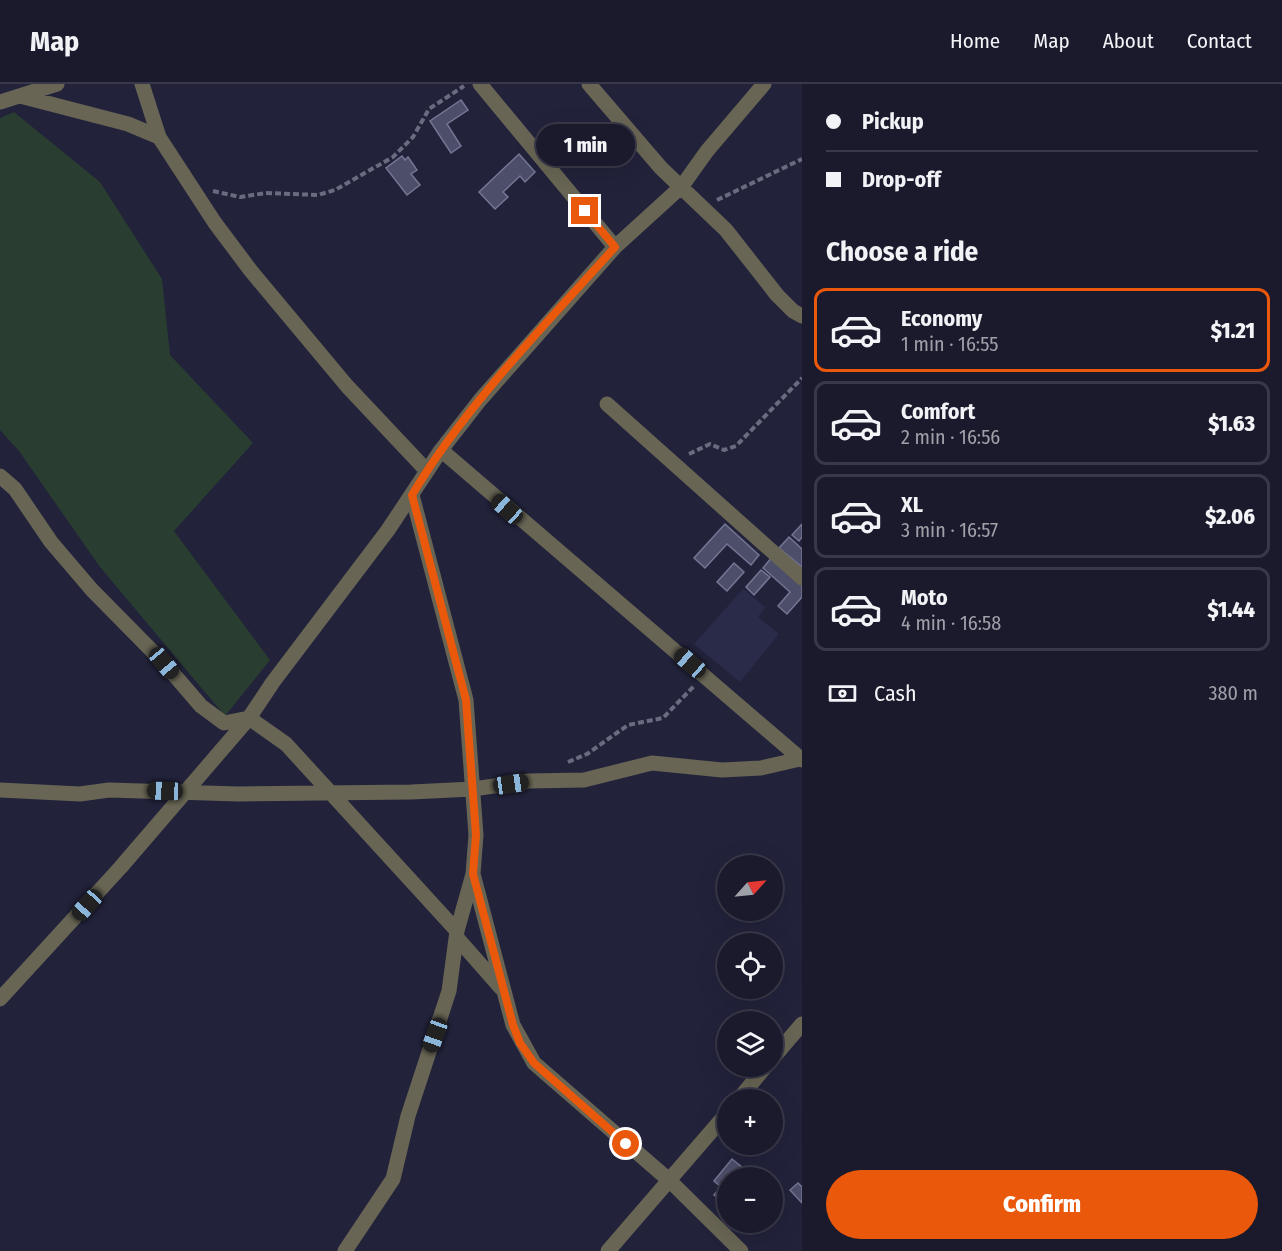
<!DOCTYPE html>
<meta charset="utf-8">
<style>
:root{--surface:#1a1a2c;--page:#272738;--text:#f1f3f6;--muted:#9fa1a9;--line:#383848;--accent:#ea580c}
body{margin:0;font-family:"Fira Sans Condensed",sans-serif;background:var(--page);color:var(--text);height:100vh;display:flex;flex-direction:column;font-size:22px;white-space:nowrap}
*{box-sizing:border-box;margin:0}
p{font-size:20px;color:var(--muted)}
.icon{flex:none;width:33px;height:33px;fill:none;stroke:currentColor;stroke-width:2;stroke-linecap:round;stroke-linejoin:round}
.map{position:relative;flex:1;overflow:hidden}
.details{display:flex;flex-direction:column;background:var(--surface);width:480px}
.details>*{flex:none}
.guide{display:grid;align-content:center;height:132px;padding:0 24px;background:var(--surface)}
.needle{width:39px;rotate:63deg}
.buttons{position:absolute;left:717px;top:771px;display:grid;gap:12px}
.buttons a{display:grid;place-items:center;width:66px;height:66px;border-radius:50%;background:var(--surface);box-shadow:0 6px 24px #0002,0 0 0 2px var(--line);font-size:30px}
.end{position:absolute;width:27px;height:27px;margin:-14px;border:8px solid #ea580c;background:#fff;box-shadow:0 0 0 3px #fff}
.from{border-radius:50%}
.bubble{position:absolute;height:42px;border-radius:21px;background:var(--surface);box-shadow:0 6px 24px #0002,0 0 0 2px var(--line);font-size:20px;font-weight:800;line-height:42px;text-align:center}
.car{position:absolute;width:18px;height:36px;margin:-18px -9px;border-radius:8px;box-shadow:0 0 4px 2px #0007;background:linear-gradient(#222 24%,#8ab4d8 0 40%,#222 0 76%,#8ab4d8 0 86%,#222 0)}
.guide b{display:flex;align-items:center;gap:21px;height:57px;font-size:22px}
.guide b+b{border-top:2px solid var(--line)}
.guide i{width:15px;height:15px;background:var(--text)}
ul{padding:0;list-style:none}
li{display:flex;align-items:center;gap:18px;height:84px;margin:0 12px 9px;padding:0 12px;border:3px solid var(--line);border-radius:12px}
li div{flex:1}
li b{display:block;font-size:22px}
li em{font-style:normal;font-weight:800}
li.on{border-color:var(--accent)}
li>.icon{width:54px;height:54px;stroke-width:1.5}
h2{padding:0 24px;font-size:27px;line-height:72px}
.pay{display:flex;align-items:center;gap:15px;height:66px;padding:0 24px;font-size:22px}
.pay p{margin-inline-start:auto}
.button{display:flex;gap:12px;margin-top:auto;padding:12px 24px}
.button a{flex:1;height:69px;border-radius:36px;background:var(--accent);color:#fff;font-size:24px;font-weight:800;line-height:69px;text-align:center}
header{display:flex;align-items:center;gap:36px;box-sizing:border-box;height:84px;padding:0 30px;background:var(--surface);border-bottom:2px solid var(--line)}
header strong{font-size:28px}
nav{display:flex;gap:33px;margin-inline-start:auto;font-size:21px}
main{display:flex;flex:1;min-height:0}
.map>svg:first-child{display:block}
</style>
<header>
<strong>Map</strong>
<nav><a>Home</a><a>Map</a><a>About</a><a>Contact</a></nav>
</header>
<main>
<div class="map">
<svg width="802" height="1167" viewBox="0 0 802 1167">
<rect width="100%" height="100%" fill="#22223b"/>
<path fill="#2a2b49" d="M743,505L765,523L758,533L779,550L740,598L694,560Z"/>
<path fill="#293e31" d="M14,28L100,98L162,195L170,271L253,359L174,447L270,576L225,632L100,483L19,367L0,346V34Z"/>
<path fill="#4d4e69" stroke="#747693" stroke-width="1.5" d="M461,16L468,26L447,40L461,62L451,69L430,37Z
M519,70L535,88L525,98L520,92L503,108L508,113L495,125L479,108Z
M402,72L405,76L408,73L417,86L411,90L420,101L407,111L386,84Z
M725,440L759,471L751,481L727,460L705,484L694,474Z
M802,440V453L799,457L792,451Z
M789,453L802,465V483L779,464Z
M772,473L802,499V513L787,530L778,522L790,508L763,484Z
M734,479L744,488L727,507L717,498Z
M761,486L770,493L754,511L746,503Z
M732,1075L748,1088L744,1094H728V1113L723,1118L714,1111L721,1103L714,1097Z
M798,1099L802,1103V1119L790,1106Z"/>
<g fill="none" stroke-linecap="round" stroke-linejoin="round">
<path stroke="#6a6b80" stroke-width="4" stroke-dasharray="6 3" stroke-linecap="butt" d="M213,107L240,113L266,109L318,111L335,106L393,73L413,53L429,25L464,2
M717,116L802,75
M689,370L710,360L724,366L736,362L802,294
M568,678L587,670L628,641L663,634L694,602"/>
<path stroke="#686554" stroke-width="15" d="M142,0L159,53
M480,0L615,163
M589,0L661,84L726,146L777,211L793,227L802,232
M20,12L128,40L159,53L215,139L251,187L347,302L427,387
M0,18L57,0
M607,320L802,494
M441,366L802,676
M0,392L15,405L51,458L92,506L164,579L201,622L224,639L249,634L286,660L457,847
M0,706L80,710L109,706L238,710L411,708L473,705L529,697L584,696L652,679L722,686L761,684L800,675
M473,790L513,941L534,979L670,1097L741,1167
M458,855L501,904
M0,915L120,784L249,634L273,598L388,446L441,366L480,316L615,163L682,102L707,67L764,0
M772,975L802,940
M738,1016L766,982
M345,1167L393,1095L408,1032L449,907L457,847L473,790L476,751L466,616L412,411
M608,1167L728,1028"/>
</g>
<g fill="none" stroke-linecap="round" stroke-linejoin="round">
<path stroke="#ea580c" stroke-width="8" d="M585,127L615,163C546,240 465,322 412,411L466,616L476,751L473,790L513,941L520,959L534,979L626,1060"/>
</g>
</svg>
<div class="buttons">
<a><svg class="needle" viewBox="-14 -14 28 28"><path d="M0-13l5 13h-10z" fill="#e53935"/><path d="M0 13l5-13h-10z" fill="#9fa1a9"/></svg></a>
<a><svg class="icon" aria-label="locate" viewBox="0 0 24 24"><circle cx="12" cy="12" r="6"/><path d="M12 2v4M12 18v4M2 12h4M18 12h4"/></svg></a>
<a><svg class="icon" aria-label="layers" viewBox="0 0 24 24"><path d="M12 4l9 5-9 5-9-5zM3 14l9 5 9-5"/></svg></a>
<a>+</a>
<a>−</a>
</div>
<i class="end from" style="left:626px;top:1060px"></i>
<i class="end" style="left:585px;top:127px"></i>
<div class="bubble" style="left:536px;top:40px;width:99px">1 min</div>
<i class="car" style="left:507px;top:425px;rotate:312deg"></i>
<i class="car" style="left:164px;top:579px;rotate:140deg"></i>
<i class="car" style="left:690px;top:579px;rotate:311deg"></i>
<i class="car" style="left:511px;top:700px;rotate:82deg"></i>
<i class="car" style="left:165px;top:707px;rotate:272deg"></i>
<i class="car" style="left:87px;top:821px;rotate:222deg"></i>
<i class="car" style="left:435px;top:951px;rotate:200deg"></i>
</div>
<section class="details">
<div class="guide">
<b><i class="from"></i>Pickup</b>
<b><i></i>Drop-off</b>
</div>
<h2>Choose a ride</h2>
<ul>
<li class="on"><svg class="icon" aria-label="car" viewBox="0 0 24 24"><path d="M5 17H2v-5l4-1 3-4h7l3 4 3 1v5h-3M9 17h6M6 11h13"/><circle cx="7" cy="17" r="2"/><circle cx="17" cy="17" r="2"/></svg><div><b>Economy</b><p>1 min · 16:55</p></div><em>$1.21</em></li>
<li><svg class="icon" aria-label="car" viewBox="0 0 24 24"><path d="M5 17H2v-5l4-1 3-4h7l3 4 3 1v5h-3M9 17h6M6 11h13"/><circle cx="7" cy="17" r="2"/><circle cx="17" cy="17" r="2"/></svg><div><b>Comfort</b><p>2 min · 16:56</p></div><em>$1.63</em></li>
<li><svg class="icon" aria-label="car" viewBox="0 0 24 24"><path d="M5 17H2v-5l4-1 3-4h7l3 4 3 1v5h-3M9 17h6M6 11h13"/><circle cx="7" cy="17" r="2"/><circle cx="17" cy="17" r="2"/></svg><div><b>XL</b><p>3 min · 16:57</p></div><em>$2.06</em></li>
<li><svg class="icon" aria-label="car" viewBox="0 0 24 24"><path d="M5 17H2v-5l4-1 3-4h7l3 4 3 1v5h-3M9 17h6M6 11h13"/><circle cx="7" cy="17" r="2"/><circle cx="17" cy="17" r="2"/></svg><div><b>Moto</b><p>4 min · 16:58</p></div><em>$1.44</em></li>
</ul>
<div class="pay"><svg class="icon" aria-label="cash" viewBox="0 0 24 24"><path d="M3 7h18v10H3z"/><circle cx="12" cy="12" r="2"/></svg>Cash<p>380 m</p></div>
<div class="button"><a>Confirm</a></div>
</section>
</main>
